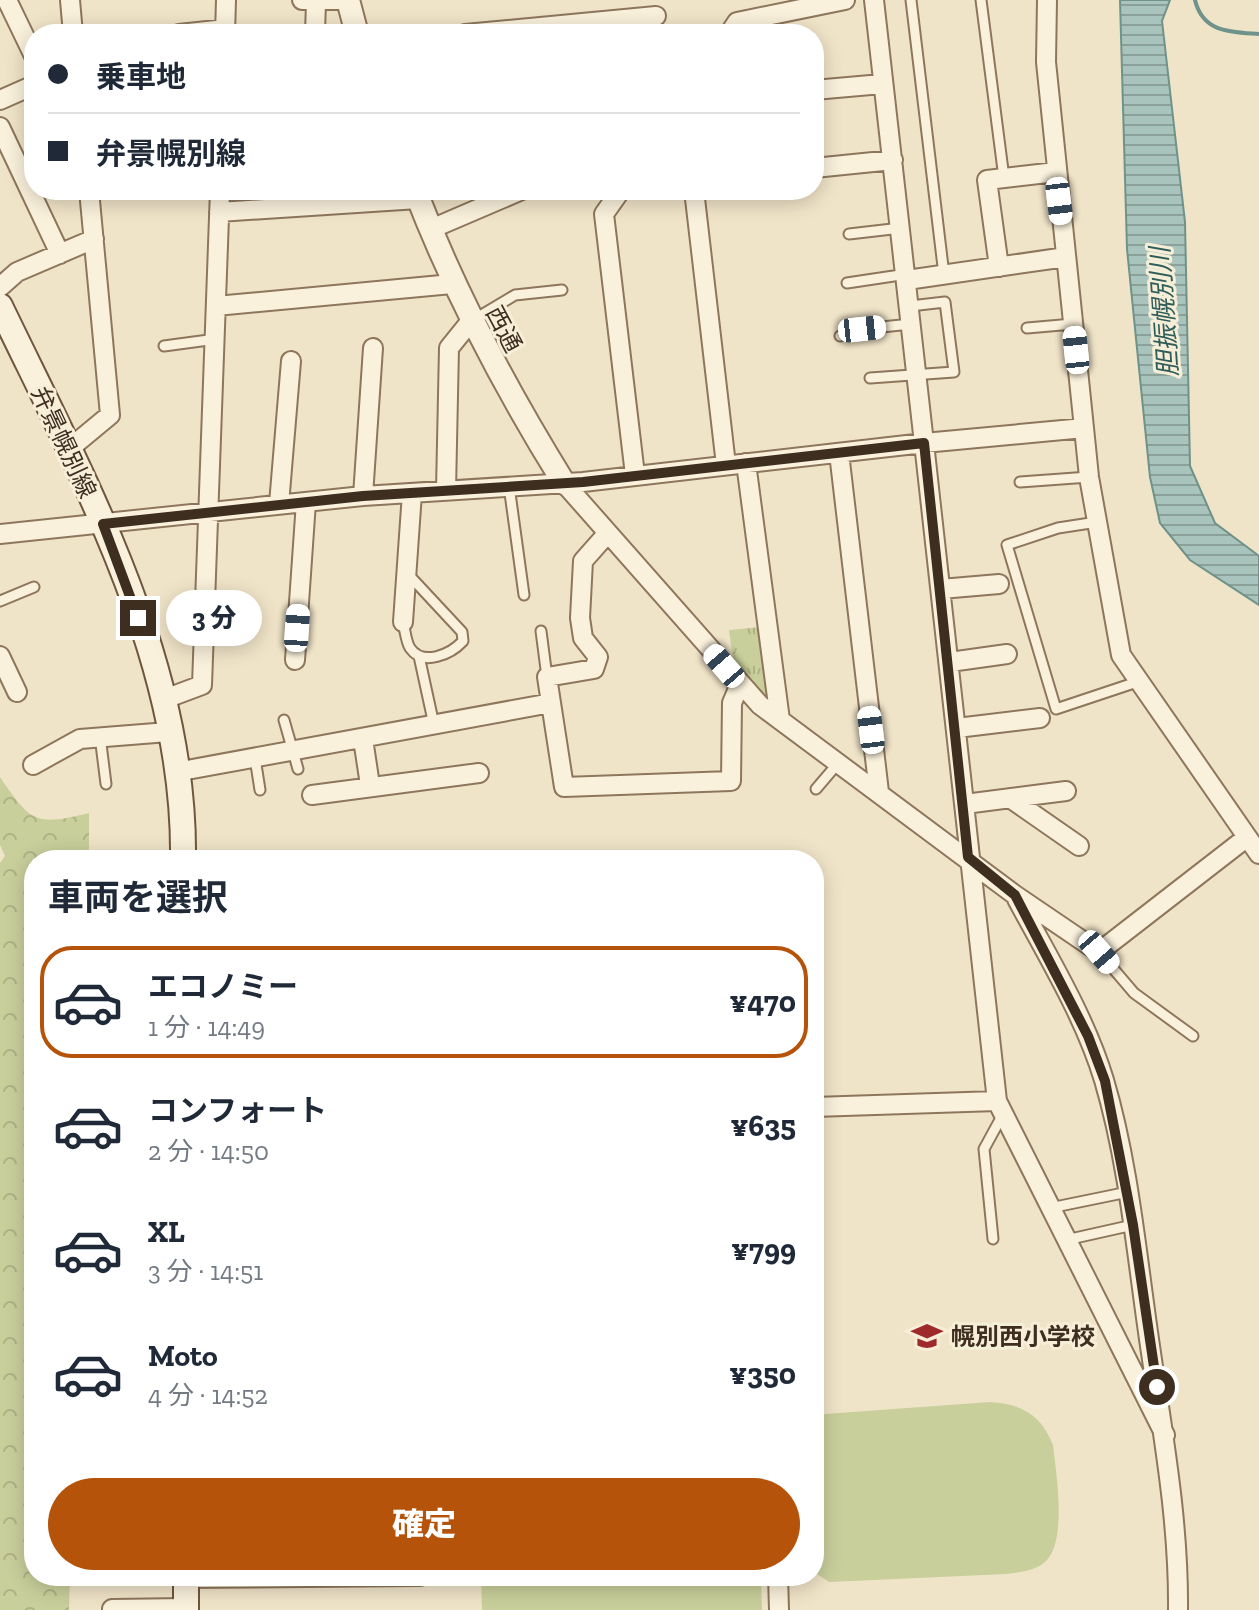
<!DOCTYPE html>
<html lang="ja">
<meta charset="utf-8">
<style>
:root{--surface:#fff;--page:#f6f6f7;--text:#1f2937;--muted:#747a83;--line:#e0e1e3;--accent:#b45309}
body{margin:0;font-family:"Zilla Slab","Noto Sans JP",serif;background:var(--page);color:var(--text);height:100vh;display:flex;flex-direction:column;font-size:30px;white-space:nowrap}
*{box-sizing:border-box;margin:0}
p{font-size:26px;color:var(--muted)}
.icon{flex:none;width:44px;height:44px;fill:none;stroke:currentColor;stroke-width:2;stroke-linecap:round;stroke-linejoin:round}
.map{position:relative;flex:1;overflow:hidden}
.details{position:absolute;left:24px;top:850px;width:800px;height:736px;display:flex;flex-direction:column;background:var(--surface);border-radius:32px;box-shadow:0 4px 20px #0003}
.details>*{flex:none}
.banner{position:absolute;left:24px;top:24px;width:800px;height:176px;border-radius:32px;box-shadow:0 4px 20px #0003;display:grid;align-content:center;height:176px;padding:0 24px;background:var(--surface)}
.end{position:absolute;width:36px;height:36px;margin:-18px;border:10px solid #3d2e20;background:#fff;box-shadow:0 0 0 4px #fff}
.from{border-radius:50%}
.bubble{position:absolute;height:56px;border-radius:28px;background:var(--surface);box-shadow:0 4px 20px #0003;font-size:26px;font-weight:800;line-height:56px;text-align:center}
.car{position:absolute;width:24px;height:48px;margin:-24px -12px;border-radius:10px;box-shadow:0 0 6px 2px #0007;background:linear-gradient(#fff 24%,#345 0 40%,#fff 0 76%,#345 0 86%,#fff 0)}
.banner b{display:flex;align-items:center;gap:28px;height:76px;font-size:30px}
.banner b+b{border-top:2px solid var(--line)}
.banner i{width:20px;height:20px;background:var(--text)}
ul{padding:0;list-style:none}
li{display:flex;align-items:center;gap:24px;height:112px;margin:0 16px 12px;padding:0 8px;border:4px solid transparent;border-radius:32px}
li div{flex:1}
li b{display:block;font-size:30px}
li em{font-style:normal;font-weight:800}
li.selected{border-color:var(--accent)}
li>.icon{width:72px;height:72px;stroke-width:1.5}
h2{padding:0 24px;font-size:36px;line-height:96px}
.button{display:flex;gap:16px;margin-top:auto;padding:16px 24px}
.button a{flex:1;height:92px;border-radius:48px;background:var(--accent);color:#fff;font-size:32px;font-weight:800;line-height:92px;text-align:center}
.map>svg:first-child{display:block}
</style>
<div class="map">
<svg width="1259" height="1610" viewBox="0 0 1259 1610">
<defs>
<pattern id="forest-crowns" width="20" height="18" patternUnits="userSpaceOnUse" patternTransform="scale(2)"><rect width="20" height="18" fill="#c9cf9b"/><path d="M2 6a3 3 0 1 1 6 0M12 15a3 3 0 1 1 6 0" fill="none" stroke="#aeb285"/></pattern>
<pattern id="park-tufts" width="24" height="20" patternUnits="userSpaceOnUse" patternTransform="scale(2)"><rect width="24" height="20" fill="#c9cf9b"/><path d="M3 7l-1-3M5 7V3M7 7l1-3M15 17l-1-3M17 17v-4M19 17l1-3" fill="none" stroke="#aeb285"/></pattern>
<pattern id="water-rules" width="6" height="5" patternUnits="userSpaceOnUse" patternTransform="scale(2)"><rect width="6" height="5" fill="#a9c4bc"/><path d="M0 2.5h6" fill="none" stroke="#8ba098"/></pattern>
</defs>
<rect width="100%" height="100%" fill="#f0e4c8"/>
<path fill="url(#forest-crowns)" d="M0,777C31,823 36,826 89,813V860H34V1576H70L69,1610H0V863L5,856L0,845Z"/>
<path fill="url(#park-tufts)" d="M761,627L768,692L763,695L734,667L729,630Z"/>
<path fill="#c9cf9b" d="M990,1402C1021,1404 1041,1414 1053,1445C1056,1473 1067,1538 1047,1560C1037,1571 1020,1572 1007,1574L829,1582L814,1572V1426L825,1414Z
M481,1576H761L762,1610H482Z"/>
<path fill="url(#water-rules)" stroke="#6f938a" stroke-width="2" d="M1120,0H1170L1162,21L1185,222L1190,466L1215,523L1259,556V605L1190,560L1160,523L1150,477L1127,249Z"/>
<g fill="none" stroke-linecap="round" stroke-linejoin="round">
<path stroke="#6f938a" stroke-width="4" d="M1195,0C1203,33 1231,32 1259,34"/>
<g stroke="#8d765c" stroke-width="13">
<path id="service" d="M911,0L944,275
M981,0L1004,178
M849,234L901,228
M847,283L907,274
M473,320L515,295L562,290
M1027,328L1073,324
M840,336L862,329L911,324
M164,346L216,339
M870,378L954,372L945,302L910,306
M1020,482L1089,477
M509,486L524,595
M1097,522L1058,528L1007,545L1056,709L1137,682
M0,601L34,587
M403,622C405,630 406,642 410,648C423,667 451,654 463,641L462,632L407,573
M541,631L547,677
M419,656L434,725
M284,720L298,769
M100,736L106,784
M255,758L260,790
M816,789L839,762
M1099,952L1134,993L1193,1036
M1050,1208L1128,1192
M993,1239L984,1149L1002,1116
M1066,1240L1133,1225"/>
</g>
<g stroke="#8d765c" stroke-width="22">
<path id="minor" d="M7,0L34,56
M70,0L73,34
M302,0H348
M1047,0L1046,62L1084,428
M179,34L226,29
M225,34L226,0
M315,34L316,1
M465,34L656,16
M729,34L737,22L845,0
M814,90L882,84
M0,100L34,85
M0,127L60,254
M814,168L893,160
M621,190L604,214L635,475
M694,190L726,465
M219,212L418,199
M431,229L522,190
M999,267L987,180L1056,172
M907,280L1066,257
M0,287L17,272L94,239
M216,306L452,284
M69,449L110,415L89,190
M839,453L879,792
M746,463L780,720
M564,483L760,705L1015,895L1099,952L1246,838
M446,490L449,348L470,322
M363,496L373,348
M279,504L291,361
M0,534L363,496L583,482L924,443L874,0
M606,535L583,561L580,618L583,638L598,657L594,669L547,677L564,787L731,781L732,703L740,684
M941,589L999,584
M403,622L412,493
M0,656L17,692
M295,660L306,502
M950,662L1007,654
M162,700L202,685L220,190
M957,728L1040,718
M363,739L370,785
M33,765L80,739L168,732
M176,772L551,703
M312,795L479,773
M1010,798L1079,846
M965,804L1066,791
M1017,899C1048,957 1085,1017 1104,1080C1128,1161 1136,1248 1148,1332C1161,1425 1179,1516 1178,1610
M814,1107L997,1101
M1165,1435L997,1101L924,443L1084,428L1089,477L1121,655L1259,854
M778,1576L779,1610
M186,1578L420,1576
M112,1609L186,1608"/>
</g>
<g stroke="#8d765c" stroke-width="26">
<path id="tertiary" d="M348,0L357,34
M415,190C455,294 505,388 564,483"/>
</g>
<g stroke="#6f573f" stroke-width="28">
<path id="secondary" d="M0,306C83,479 186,662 183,860
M186,1576V1610"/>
</g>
<use href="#service" stroke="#faf1dc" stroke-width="9"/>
<use href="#minor" stroke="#faf1dc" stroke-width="18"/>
<use href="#tertiary" stroke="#faf1dc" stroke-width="22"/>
<use href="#secondary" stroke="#faf1dc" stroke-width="24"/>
</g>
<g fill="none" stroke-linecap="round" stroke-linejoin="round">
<path stroke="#3d2e20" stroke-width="10" d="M138,618L103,524L363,496L583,482L924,443L968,857L1015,895L1088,1036L1105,1081L1133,1225L1157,1387"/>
</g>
<defs>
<g id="school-bare" transform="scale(2.4)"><path d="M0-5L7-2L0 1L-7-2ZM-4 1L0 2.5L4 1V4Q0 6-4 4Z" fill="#9e2a2b" stroke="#f7eed8" stroke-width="2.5" paint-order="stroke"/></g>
</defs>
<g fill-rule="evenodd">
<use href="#school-bare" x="927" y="1336"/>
</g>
<g text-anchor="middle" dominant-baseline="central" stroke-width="6" stroke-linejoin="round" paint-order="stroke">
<g font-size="24" fill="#3d2e20" stroke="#f7eed8">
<text transform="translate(504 329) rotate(62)">西通</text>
<text transform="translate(64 442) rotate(65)">弁景幌別線</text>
</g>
<g font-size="24" font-weight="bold" fill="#3d2e20" stroke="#f7eed8" text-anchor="start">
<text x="951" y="1336">幌別西小学校</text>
</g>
<g font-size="26" font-style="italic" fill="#2f5d5a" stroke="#f7eed8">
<text transform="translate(1164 312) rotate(-94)">胆振幌別川</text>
</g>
</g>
</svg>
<i class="end from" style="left:1157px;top:1387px"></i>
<i class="end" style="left:138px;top:618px"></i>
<div class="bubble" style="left:166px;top:590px;width:96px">3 分</div>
<i class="car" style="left:1059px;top:201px;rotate:173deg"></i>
<i class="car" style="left:862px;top:329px;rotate:84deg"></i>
<i class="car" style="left:1076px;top:350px;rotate:354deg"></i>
<i class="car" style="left:297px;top:628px;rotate:4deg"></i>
<i class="car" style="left:724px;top:666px;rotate:319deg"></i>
<i class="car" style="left:871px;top:730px;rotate:353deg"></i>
<i class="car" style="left:1099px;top:952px;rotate:139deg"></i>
<div class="banner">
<b><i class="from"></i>乗車地</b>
<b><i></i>弁景幌別線</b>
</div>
<section class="details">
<h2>車両を選択</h2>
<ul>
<li class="selected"><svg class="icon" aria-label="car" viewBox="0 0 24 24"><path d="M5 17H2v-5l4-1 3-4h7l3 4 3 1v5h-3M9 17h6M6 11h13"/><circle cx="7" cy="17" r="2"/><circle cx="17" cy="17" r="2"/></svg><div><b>エコノミー</b><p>1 分 · 14:49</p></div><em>¥470</em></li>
<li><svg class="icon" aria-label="car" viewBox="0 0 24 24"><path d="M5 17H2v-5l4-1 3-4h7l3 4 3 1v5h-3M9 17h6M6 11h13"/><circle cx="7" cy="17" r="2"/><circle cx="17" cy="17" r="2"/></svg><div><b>コンフォート</b><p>2 分 · 14:50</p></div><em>¥635</em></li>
<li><svg class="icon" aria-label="car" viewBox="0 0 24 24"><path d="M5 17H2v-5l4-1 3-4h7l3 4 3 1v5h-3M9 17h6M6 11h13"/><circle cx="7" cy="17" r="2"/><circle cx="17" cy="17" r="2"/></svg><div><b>XL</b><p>3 分 · 14:51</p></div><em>¥799</em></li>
<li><svg class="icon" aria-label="car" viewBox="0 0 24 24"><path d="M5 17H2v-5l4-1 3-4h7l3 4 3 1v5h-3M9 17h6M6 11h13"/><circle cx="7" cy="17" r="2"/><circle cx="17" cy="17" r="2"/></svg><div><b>Moto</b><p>4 分 · 14:52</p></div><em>¥350</em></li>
</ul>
<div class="button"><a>確定</a></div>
</section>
</div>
